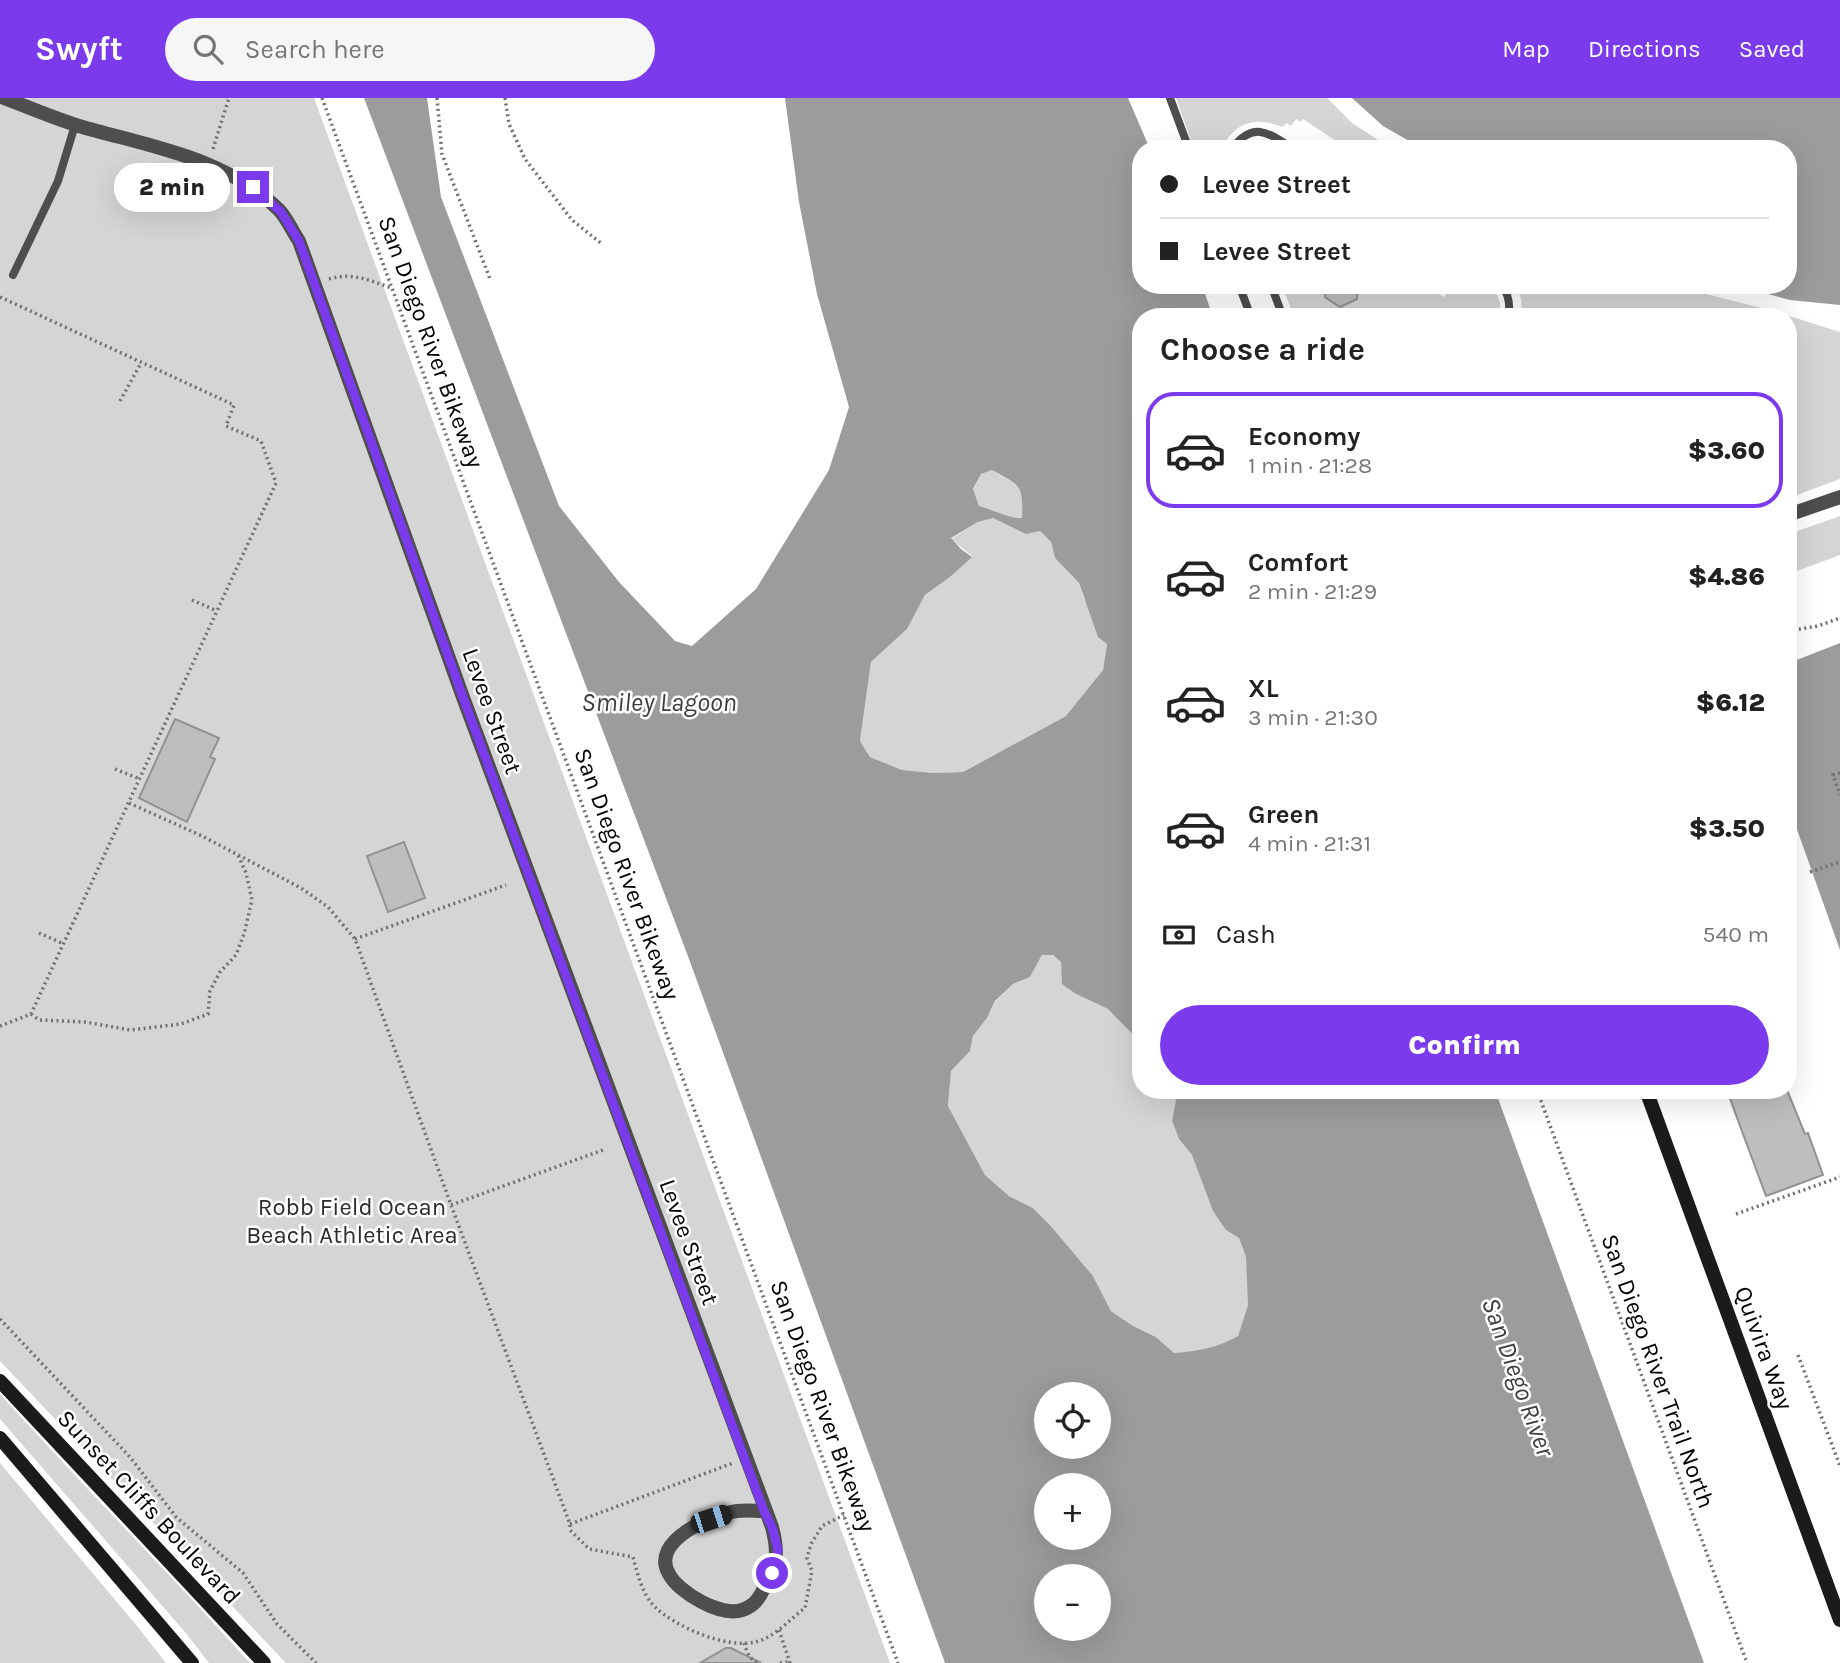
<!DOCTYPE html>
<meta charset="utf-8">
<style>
:root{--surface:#fff;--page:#f6f6f6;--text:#222;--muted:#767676;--line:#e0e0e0;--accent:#7c3aed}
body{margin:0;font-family:Karla,sans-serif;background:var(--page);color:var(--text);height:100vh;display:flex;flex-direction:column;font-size:26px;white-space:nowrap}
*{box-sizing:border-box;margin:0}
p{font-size:23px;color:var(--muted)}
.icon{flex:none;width:38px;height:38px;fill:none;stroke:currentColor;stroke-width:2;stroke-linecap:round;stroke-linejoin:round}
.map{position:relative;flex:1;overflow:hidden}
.drawer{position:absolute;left:1132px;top:210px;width:665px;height:791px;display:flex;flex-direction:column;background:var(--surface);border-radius:28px;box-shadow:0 7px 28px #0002}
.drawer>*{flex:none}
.banner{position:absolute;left:1132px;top:42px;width:665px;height:154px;border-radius:28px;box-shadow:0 7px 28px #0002;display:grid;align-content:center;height:154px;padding:0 28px;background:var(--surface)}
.tools{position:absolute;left:1034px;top:1284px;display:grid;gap:14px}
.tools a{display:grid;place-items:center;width:77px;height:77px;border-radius:50%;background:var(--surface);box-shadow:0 7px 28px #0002;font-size:35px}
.end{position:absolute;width:32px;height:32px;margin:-16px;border:9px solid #7c3aed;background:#fff;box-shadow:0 0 0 4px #fff}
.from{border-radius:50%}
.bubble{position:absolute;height:49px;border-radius:24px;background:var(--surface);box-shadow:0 7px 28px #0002;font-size:23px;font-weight:800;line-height:49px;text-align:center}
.car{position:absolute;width:21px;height:42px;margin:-21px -10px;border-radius:9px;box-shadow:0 0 5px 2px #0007;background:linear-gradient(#222 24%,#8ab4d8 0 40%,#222 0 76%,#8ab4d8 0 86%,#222 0)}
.banner b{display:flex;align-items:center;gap:24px;height:66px;font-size:26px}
.banner b+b{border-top:2px solid var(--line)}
.banner i{width:18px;height:18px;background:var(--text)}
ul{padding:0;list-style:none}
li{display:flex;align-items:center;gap:21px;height:116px;margin:0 14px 10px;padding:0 14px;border:4px solid transparent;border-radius:28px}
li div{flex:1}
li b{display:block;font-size:26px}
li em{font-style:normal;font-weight:800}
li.selected{border-color:var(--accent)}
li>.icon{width:63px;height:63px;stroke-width:1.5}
h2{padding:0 28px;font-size:32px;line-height:84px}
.pay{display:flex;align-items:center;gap:18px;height:77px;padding:0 28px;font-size:26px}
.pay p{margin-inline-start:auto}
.cta{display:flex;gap:14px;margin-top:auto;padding:14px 28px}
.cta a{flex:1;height:80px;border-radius:42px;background:var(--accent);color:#fff;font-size:28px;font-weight:800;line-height:80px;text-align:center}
header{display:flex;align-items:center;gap:42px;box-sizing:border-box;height:98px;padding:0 35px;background:var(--accent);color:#fff}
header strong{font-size:33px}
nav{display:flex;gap:38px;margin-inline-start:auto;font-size:24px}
.search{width:490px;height:63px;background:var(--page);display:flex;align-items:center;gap:18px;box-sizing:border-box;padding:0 24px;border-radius:38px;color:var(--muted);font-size:26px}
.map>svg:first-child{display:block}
</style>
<header>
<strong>Swyft</strong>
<div class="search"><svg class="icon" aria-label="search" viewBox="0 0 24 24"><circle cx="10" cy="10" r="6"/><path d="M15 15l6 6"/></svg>Search here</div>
<nav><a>Map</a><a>Directions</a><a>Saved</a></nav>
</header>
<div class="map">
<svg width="1840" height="1565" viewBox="0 0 1840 1565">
<rect width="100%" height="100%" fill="#fff"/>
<path fill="#d5d5d5" d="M0,0H314L890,1565H286L0,1263Z
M1176,0H1327L1352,25L1392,51H1348L1303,21L1301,24L1296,21L1291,28L1287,25L1282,29C1256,18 1234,24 1222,51H1194Z
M1282,187H1423L1444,199L1453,187H1457L1470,196L1476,187H1489C1499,197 1502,205 1500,219H1294Z
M1516,187H1671L1773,213L1840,234V381L1789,400L1788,219H1522L1521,201Z
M992,372C1021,390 1023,386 1022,420C1009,422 993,411 979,408L973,392L981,376Z
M1840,418V457L1789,476V436Z
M993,420L1026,435L1040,433L1051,444L1055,460L1079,485L1084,501L1107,546L1103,572L1092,588L1066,618L963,674L935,675L902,672L870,659L860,643L871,564L907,531L925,497L950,479L972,458L951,441L978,424Z
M1042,857H1053L1061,864L1063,873L1076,896L1108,911L1141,945V992H1170L1176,1001L1172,1023L1179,1041L1192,1057L1226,1132L1239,1140L1246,1159L1248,1187V1207L1238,1238L1223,1246L1201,1253L1174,1255L1156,1239L1133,1228L1111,1213L1093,1178L1050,1127L1033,1110L1009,1098L985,1077L948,1008L951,973L970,953L973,938L987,920L995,904L1013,886L1030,879Z
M0,1296C82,1387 168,1474 250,1565H209L185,1534L0,1321Z
M0,1365L137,1528L166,1565H0Z"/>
<path fill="#9c9c9c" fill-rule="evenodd" d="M364,0H427L441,99L559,408L619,484L675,543L692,548L756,491L829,372L849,309L817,196L799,104L785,0H1128L1150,51H1141V187H1202L1213,219H1141V945L1108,911L1076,896L1062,886L1061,864L1053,857H1042L1030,879L1013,886L995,903L987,920L973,938L970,953L951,973L948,1008L985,1077L1009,1098L1033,1110L1050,1127L1093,1178L1111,1213L1133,1228L1156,1239L1174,1255C1198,1253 1217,1250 1238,1238L1248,1207L1246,1159L1239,1140L1226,1132L1213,1113L1192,1057L1179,1041L1172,1023L1176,1001L1170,992H1495L1704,1565H945L689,861ZM992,372C1021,388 1023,387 1022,420C1009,421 992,411 979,408L973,391L981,376ZM993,420L1026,436L1040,433L1051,444L1055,460L1079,485L1098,539L1107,546L1103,572L1066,618L963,674L934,675L902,672L870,659L860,643L871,564L907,531L925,497L950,479L972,459L961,451L951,440L978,424ZM1046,1297H1099V1349H1046ZM1046,1388H1099V1440H1046ZM1046,1479H1099V1531H1046Z
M1352,0H1840V207L1790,202L1734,187H1788V51H1423L1383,28Z
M1840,545V852L1789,709V565Z"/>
<path fill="#bebebe" stroke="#929292" stroke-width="2" d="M1326,187H1358L1357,201L1340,209L1325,199Z
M175,621L219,640L210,659L215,661L187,724L139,700Z
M404,744L425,800L388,814L367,758Z
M1733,992H1787L1805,1036L1808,1035L1823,1077L1766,1098L1729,998L1734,996Z
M726,1550H731L761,1565H700Z"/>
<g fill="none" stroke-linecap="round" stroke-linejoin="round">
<path stroke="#707070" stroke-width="3.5" stroke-dasharray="2 3.5" stroke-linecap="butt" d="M322,0L898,1565
M437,0L442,56L490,181
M505,0L509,26L525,61L572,122L602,146
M213,51L229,0
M329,181C351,174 370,182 391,190
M0,199L234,307L226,328L261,343L276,385L31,916L0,928
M120,303L141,265
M192,502L217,513
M1788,533L1818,528L1840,520
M115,671L140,681
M1840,675L1833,677L1840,697
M129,705L202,738L301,790L328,809L355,841L451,1107L570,1426V1432L589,1451L633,1459C638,1477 642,1496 655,1509C676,1529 726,1551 755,1544C774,1540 790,1521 805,1510L812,1473L807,1460L811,1446L822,1428L844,1417
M1810,774L1840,764
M39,835L64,846
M355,841L506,787
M31,916L39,922L85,924L130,932L181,926L208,916L210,893L220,874L236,857L244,836L252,802L246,775L238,757
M1537,992L1747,1565
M451,1107L603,1052
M1736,1116L1840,1079
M0,1221L130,1359L176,1419L243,1475L277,1526L316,1565
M1798,1257L1840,1368
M570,1426L733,1365
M779,1532L790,1565
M744,1545C747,1554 750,1564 761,1565
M780,1565L788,1564"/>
<path stroke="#4e4e4e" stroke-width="8" d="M1170,0L1189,51
M1232,51C1253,22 1269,35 1293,51
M13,177L58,83L75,27
M1239,187L1251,219
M1271,187L1283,219
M1501,187C1509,195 1510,208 1509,219"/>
<path stroke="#4e4e4e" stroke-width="14" d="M4,0C28,9 53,20 79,28C147,48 226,59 279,112C287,120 292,133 299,143L464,602L772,1429C779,1456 777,1465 764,1490C759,1501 754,1508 742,1512C721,1519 679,1495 669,1476C649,1443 713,1416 737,1413C746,1412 755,1413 764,1413
M1788,417L1840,399"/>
<path stroke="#1b1b1b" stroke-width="14" d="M1646,992L1840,1522
M0,1283L264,1565
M0,1340L192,1565"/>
</g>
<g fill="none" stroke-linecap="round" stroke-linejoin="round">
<path stroke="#7c3aed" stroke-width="9" d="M253,89L281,114L299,143L464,602L764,1413L772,1429L778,1452L772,1475"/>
</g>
<g text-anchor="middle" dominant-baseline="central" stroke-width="5" stroke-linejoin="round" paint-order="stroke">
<g font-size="24" fill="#000" stroke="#fff">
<text transform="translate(431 244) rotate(70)">San Diego River Bikeway</text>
<text transform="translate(492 613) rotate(70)">Levee Street</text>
<text transform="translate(627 776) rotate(70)">San Diego River Bikeway</text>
<text transform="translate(689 1144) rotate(70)">Levee Street</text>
<text transform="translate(1764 1250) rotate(70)">Quivira Way</text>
<text transform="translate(1658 1273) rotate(70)">San Diego River Trail North</text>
<text transform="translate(823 1308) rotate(70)">San Diego River Bikeway</text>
<text transform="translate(149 1409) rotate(47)">Sunset Cliffs Boulevard</text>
</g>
<g font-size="24" fill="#2c2c2c" stroke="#fff">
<text x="352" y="1109">Robb Field Ocean<tspan x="352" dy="28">Beach Athletic Area</tspan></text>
</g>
<g font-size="26" font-style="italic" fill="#3d3d3d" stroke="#fff">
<text x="659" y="604">Smiley Lagoon</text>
<text transform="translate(1518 1279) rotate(70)">San Diego River</text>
</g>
</g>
</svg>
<div class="tools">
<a><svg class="icon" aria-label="locate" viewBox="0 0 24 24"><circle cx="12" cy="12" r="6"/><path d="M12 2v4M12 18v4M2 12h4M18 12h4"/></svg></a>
<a>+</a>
<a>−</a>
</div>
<i class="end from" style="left:772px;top:1475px"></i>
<i class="end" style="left:253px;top:89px"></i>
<div class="bubble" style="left:114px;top:65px;width:116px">2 min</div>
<i class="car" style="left:711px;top:1421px;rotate:72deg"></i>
<div class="banner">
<b><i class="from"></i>Levee Street</b>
<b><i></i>Levee Street</b>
</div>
<section class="drawer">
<h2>Choose a ride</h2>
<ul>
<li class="selected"><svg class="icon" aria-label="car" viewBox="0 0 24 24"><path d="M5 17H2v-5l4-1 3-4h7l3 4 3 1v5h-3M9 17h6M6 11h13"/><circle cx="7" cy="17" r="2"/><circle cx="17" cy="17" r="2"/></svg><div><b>Economy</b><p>1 min · 21:28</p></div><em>$3.60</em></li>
<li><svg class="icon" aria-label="car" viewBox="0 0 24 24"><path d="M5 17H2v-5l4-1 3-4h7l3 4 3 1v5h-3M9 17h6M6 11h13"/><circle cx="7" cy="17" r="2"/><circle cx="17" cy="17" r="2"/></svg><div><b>Comfort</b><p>2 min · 21:29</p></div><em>$4.86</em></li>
<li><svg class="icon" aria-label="car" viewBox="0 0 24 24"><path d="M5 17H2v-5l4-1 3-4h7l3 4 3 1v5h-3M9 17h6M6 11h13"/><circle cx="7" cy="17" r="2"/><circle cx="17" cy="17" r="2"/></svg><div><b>XL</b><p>3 min · 21:30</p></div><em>$6.12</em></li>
<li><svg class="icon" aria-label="car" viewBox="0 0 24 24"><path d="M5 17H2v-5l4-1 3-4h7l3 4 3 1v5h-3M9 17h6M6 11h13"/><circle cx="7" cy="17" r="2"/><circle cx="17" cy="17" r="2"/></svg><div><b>Green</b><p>4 min · 21:31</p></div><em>$3.50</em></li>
</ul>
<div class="pay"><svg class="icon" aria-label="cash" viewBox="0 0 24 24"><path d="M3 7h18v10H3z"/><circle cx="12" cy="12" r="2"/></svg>Cash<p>540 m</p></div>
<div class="cta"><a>Confirm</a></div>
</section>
</div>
